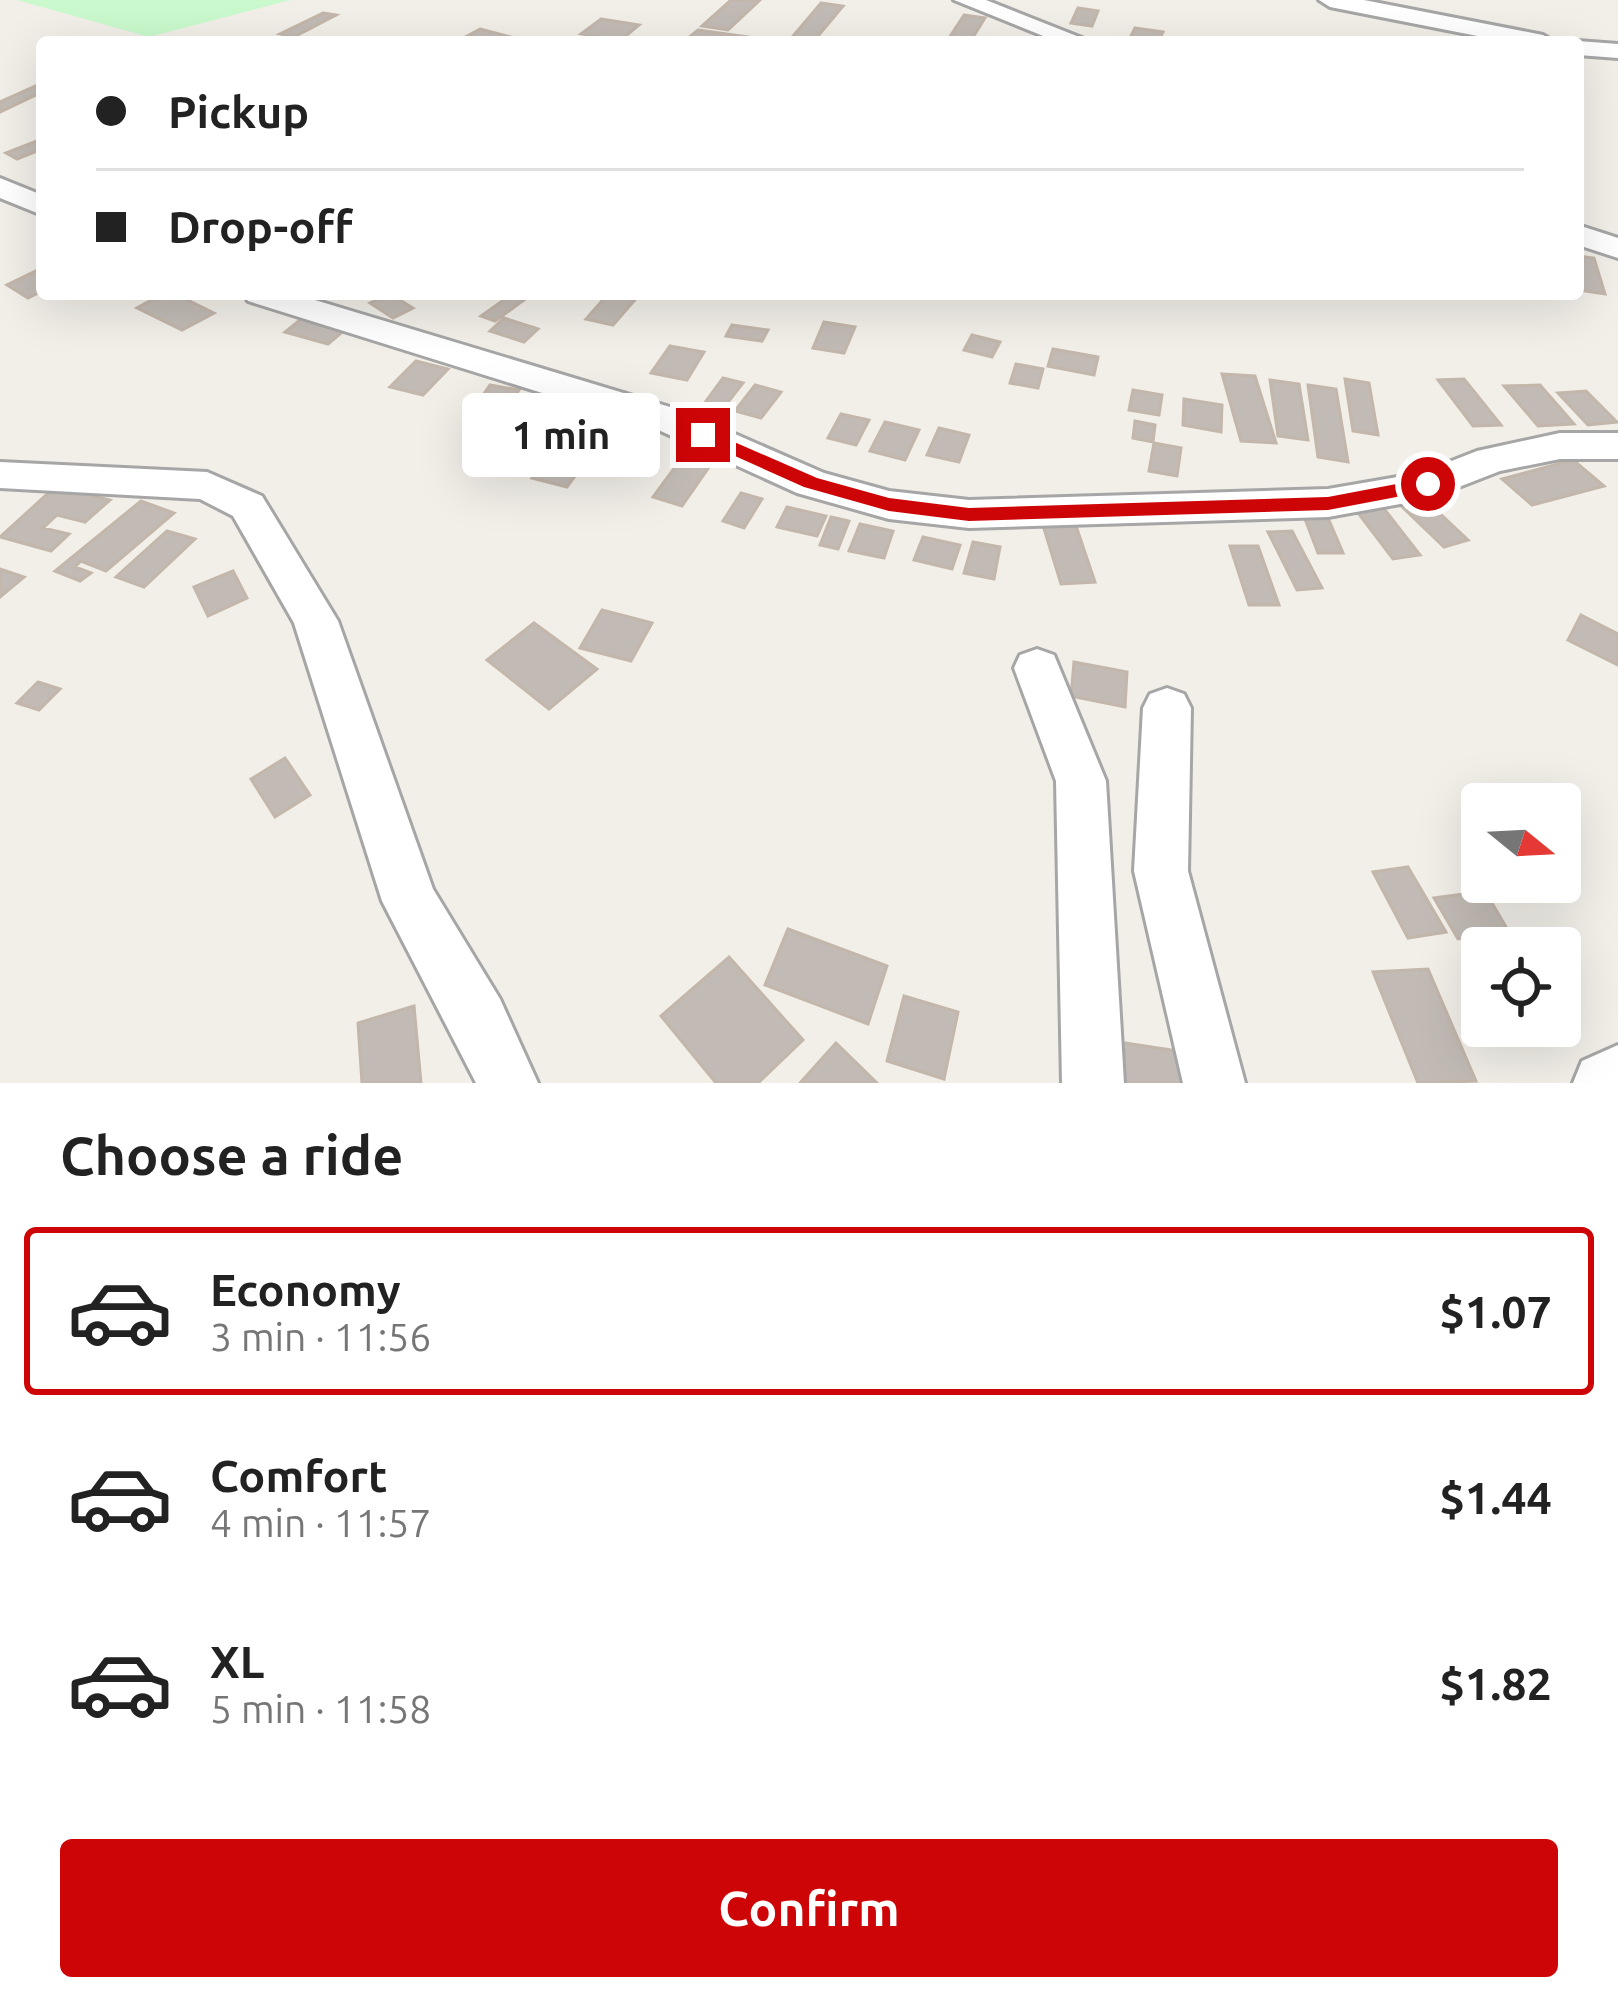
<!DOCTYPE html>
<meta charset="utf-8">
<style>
:root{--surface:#fff;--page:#f2f2f2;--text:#222;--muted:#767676;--line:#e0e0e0;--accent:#ce0507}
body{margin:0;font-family:Ubuntu,sans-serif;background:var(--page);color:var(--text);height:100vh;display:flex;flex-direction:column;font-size:45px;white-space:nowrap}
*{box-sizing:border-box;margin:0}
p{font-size:39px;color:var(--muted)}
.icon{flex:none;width:66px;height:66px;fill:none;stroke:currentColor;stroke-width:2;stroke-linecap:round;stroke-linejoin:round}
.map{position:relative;height:1083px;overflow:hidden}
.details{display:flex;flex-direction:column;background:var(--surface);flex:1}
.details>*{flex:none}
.guide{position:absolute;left:36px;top:36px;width:1548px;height:264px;border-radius:12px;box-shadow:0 12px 48px #0002;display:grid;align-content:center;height:264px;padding:0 60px;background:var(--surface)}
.needle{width:78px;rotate:108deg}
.buttons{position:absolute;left:1461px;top:783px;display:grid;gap:24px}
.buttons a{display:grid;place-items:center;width:120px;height:120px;border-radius:12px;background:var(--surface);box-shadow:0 12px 48px #0002;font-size:60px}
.end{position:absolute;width:54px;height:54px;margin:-27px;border:15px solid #ce0507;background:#fff;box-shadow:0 0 0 6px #fff}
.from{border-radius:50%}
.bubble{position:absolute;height:84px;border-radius:12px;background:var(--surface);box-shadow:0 12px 48px #0002;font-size:39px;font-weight:700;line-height:84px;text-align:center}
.guide b{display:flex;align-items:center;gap:42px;height:114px;font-size:45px}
.guide b+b{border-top:3px solid var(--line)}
.guide i{width:30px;height:30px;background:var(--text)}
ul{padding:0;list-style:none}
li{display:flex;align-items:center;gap:36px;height:168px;margin:0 24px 18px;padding:0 36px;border:6px solid transparent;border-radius:12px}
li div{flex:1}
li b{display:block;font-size:45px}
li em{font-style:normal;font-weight:700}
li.current{border-color:var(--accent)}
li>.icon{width:108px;height:108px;stroke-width:1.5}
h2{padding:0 60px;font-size:54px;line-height:144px}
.action{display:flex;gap:24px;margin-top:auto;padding:24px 60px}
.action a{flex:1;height:138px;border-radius:12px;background:var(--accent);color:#fff;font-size:48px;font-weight:700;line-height:138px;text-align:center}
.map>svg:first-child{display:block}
</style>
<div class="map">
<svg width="1618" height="1083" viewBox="0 0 1618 1083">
<rect width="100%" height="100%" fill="#f2efe9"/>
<path fill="#c9f9cd" d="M17,0H290L149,37Z"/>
<path fill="#c2bbb5" stroke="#c3b6ab" stroke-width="3" d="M731,0H760L728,30L702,26Z
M821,3L843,6L813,42H788Z
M1078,8L1098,11L1092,26L1071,23Z
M323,13L336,15L294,37L280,34Z
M964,15L985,18L970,42L947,41Z
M601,19L639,25L620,41L581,34Z
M1135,28L1163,32L1158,42H1128Z
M480,29L519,39L456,42Z
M698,30L769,40L688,38Z
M42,83V92L0,112V102Z
M42,139V149L17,159L6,153Z
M1578,256L1594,258L1605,294L1578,290Z
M42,268V291L28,298L7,285Z
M162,294H175L214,313L182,330L137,308Z
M390,294L413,308L393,318L370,303Z
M608,294H640L613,325L586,319Z
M511,295L524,300L495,321L481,316Z
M305,316L347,328L328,344L285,332Z
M504,318L538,329L524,342L490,331Z
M824,322L855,327L844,353L813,348Z
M732,325L768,330L762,341L726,336Z
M972,335L1000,342L992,357L964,350Z
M670,346L704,352L687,380L651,373Z
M1053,349L1098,357L1094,375L1048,366Z
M416,361L448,369L423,395L390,387Z
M1016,364L1043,369L1038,388L1010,383Z
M1222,374L1255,376L1276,443L1241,441Z
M723,378L743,383L725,406L706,401Z
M1345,379L1369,383L1378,435L1353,431Z
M1464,379L1501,425L1473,426L1438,380Z
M1270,380L1299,384L1308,440L1278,436Z
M490,385L519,390L508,405L479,401Z
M755,385L781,392L761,418L735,411Z
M1308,385L1336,389L1348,462L1318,457Z
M1540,385L1574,424L1538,426L1504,386Z
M1133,390L1162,395L1159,415L1129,410Z
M1586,391L1617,422L1588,425L1558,393Z
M1184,399L1222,405L1221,432L1183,425Z
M524,403L552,411L511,456L482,447Z
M841,414L869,420L856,445L828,438Z
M577,418L611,426L567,487L532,478Z
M1135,421L1155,425L1153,442L1133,438Z
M885,422L919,430L905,460L870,451Z
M939,428L969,435L959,462L927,455Z
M609,443L639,451L629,465L599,457Z
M1154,443L1181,448L1177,476L1149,471Z
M681,459L709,467L682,506L653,497Z
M1573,460L1604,486L1532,505L1502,479Z
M55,487L110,500L85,522L57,515L43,528L69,534L51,551L0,537Z
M741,493L762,499L744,528L723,521Z
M1418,493L1468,540L1444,547L1394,499Z
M141,501L174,513L106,571L81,561L75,567L91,573L80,581L55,571Z
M1378,501L1420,555L1393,559L1352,505Z
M787,507L826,516L817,536L777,527Z
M1302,511H1325L1343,553H1318Z
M831,517L849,521L838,549L820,545Z
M1073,517L1095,582L1061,584L1041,519Z
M860,524L893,531L884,558L849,551Z
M167,531L195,539L144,587L116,577Z
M1292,531L1322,588L1297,590L1268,532Z
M923,537L960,545L952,569L914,560Z
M973,542L1000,547L994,579L964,573Z
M1230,546H1258L1279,605H1249Z
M0,569L24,577L0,597Z
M233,571L247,598L208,616L194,587Z
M602,610L652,623L631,661L580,648Z
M1581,615L1618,634V665L1568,640Z
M534,623L597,669L549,709L487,660Z
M1074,662L1127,672L1125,707L1071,696Z
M38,682L60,689L39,710L17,703Z
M285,758L310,795L275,817L251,779Z
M1408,867L1446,932L1408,938L1373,872Z
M1485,891L1509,932L1458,939L1434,898Z
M788,929L887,966L868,1024L765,985Z
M729,957L803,1040L758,1083H716L661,1016Z
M1428,969L1476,1081L1418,1083L1373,972Z
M904,996L958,1012L944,1079L887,1061Z
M414,1006L421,1083H362L358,1023Z
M1112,1041L1185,1052L1187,1083H1113Z
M836,1043L877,1083H800Z"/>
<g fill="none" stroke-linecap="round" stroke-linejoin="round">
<g stroke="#a6a6a6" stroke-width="6">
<path id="minor" d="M954,0H986L1092,42H1058Z
M1319,0H1364L1543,35L1555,42H1508L1330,7Z
M1578,41L1618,44V58L1578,55V42H1573Z
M0,178L42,195V215L0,198Z
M1578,225L1618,238V258L1578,245Z
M244,294H295L680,410L824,473L889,491L969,500L1328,489L1421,473L1477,451L1560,433H1618V459H1560L1500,471L1428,499L1328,517L969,528L889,519L797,493L654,428L248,301Z
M0,462L207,472L262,496L338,621L433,889L500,999L538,1083H476L382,901L294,623L233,516L200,499L0,488Z
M1037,649L1054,655L1106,781L1124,1083H1062L1056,781L1014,668L1020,655Z
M1167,688L1184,694L1191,708L1188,871L1245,1083H1183L1134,871L1143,708L1150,694Z
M1618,1045V1083H1573L1582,1061Z"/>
</g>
<use href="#minor" fill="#fff" fill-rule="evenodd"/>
</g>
<path fill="#ce0507" d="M697,431H709L817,478L889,498L969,508L1328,497L1428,478L1438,484L1428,491L1328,510L969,521L889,511L804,487L697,439Z"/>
</svg>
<div class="buttons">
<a><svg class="needle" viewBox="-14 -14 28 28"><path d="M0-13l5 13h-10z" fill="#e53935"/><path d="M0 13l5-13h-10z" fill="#767676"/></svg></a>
<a><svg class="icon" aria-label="locate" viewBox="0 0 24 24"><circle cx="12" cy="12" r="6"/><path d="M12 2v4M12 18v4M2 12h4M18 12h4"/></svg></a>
</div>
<i class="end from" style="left:1428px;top:484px"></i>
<i class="end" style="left:703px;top:435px"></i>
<div class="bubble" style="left:462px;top:393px;width:198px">1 min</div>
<div class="guide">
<b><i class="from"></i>Pickup</b>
<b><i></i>Drop-off</b>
</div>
</div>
<section class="details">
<h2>Choose a ride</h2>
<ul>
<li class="current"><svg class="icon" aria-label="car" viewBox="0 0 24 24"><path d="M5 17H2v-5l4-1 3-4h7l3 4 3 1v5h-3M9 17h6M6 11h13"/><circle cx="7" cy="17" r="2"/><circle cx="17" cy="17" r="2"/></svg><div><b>Economy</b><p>3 min · 11:56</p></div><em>$1.07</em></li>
<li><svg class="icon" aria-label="car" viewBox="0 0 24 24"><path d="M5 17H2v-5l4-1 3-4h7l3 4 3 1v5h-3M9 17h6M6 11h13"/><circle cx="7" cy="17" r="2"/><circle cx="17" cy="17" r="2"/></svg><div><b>Comfort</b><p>4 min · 11:57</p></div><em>$1.44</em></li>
<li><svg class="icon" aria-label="car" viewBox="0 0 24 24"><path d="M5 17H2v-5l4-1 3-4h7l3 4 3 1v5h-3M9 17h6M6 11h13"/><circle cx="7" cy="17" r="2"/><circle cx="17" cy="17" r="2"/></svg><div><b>XL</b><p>5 min · 11:58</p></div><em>$1.82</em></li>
</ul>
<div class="action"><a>Confirm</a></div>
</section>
